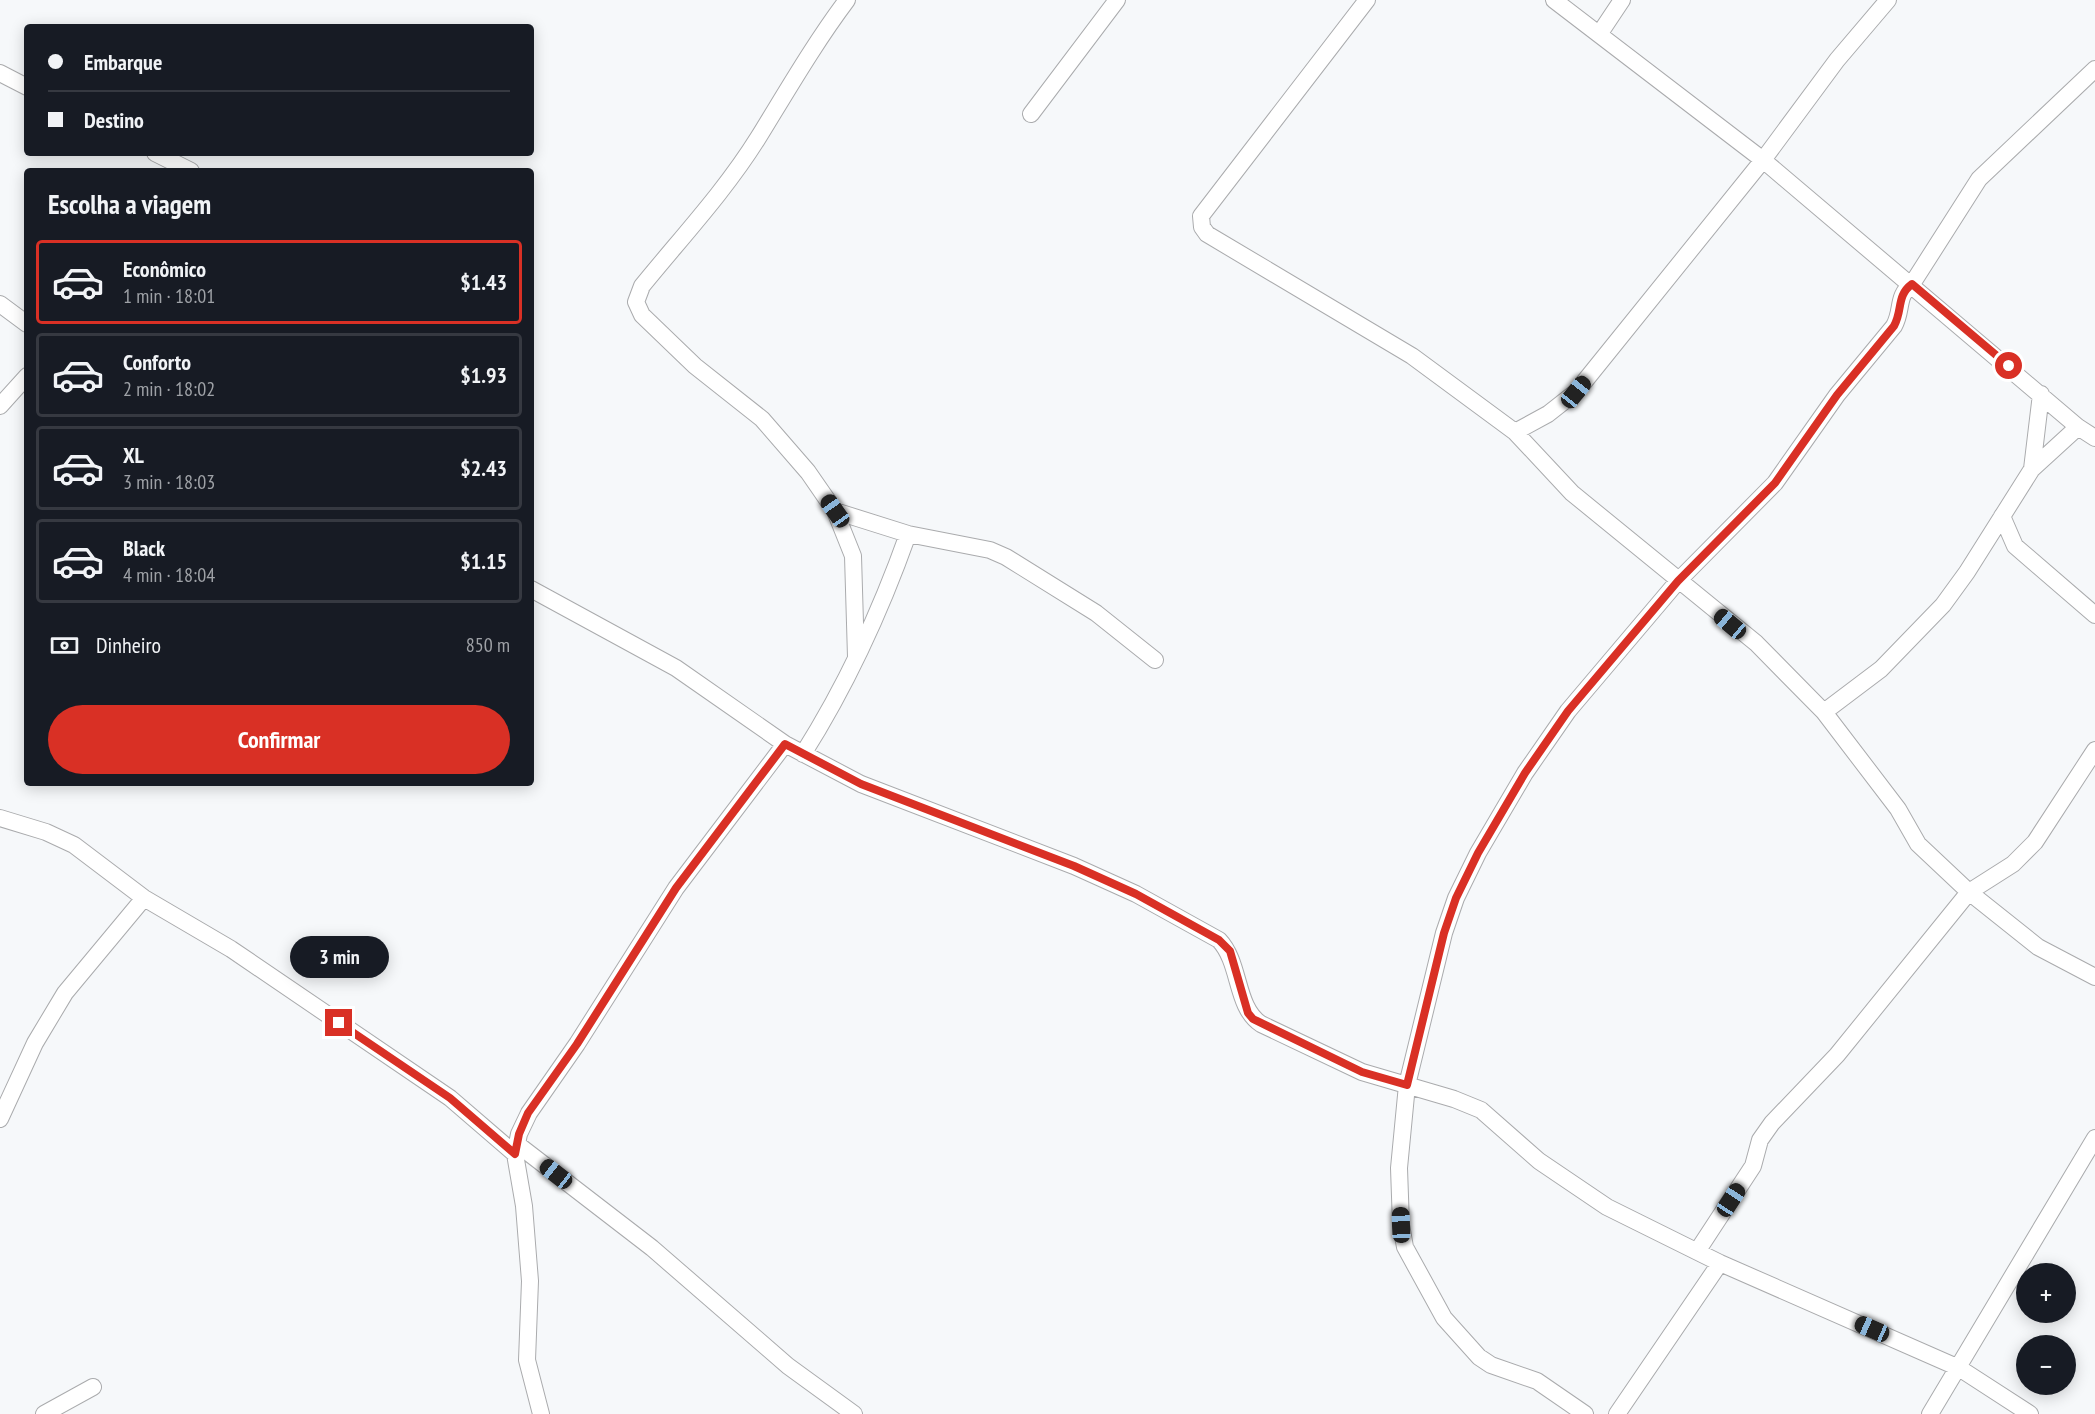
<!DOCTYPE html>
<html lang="pt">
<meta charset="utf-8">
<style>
:root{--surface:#171b24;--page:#20242c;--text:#f1f3f6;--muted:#9ea1a6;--line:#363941;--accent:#d93025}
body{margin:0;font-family:"PT Sans Narrow",sans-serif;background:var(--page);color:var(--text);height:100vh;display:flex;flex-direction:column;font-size:22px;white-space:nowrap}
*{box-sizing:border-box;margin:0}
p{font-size:20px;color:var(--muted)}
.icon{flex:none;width:33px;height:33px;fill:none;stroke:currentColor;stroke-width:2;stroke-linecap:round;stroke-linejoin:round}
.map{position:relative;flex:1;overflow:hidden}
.sheet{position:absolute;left:24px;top:168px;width:510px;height:618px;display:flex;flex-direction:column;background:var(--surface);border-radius:6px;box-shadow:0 3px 15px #0003}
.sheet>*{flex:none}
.guide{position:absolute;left:24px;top:24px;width:510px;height:132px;border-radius:6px;box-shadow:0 3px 15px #0003;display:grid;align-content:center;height:132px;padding:0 24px;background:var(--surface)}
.controls{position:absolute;left:2016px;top:1263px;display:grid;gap:12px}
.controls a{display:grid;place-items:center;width:60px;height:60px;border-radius:50%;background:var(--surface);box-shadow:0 3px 15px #0003;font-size:30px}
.end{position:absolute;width:27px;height:27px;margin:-14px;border:8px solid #d93025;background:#fff;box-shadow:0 0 0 3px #fff}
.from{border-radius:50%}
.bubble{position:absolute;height:42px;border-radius:21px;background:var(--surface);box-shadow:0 3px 15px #0003;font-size:20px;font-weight:800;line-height:42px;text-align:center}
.car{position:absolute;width:18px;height:36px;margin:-18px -9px;border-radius:8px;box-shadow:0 0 4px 2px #0007;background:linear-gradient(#222 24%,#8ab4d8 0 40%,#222 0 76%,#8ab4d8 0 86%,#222 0)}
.guide b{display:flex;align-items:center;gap:21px;height:57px;font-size:22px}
.guide b+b{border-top:2px solid var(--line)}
.guide i{width:15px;height:15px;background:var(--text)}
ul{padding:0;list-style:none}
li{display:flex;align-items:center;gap:18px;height:84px;margin:0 12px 9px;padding:0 12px;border:3px solid var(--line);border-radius:6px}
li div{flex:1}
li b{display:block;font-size:22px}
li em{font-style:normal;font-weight:800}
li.selected{border-color:var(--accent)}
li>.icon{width:54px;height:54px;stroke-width:1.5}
h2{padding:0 24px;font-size:27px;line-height:72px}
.pay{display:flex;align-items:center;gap:15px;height:66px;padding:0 24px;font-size:22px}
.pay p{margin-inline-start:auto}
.button{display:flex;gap:12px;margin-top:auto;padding:12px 24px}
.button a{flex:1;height:69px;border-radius:36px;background:var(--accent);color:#fff;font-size:24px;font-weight:800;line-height:69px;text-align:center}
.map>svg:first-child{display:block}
</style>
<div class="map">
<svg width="2095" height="1414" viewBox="0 0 2095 1414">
<rect width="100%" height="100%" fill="#f6f8fa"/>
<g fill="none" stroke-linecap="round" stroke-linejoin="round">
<g stroke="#aaabad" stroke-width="18">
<path id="minor" d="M847,0C814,44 787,91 758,138C725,191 681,238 642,286L636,302L642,315L695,366L762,419L808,472L835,511L853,556L856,657
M1367,0L1201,216L1202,227L1207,234L1412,356L1515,432L1572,493L1756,643L1824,712L1898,809L1918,844L1969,892L2038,947L2095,977
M1554,0L1763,160L2078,427L2095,438
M1600,33L1622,0
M0,73L27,87
M1031,114L1117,0
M155,153L191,171
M0,304L27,324
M0,406L27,376
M1515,432L1548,414L1576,392L1763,160L1837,60L1888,0
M2032,469L2041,394
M835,511L908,534L990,550L1006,557L1096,613L1155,660
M2002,516L2015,546L2095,615
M531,589L676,668L785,744L861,784L1074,866L1136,894L1219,940C1241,963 1235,1007 1261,1024L1362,1072L1454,1099L1481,1110L1539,1161L1607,1207L1720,1263L1959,1368L2030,1414
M1824,712L1881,669L1943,605L1967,572L2032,469L2078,427
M803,754C846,686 881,610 908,534
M0,818L46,832L74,845L144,898L231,949L450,1098L515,1154
M0,1119L35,1043L65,993L144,898
M517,1144L652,1248L788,1366L854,1414
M1698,1250L1753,1166L1760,1140L1772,1123L1837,1055L1969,892L2013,864L2035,842L2095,750
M44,1414L93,1387
M541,1414L527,1360L530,1281L524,1206L515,1154L519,1134L529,1113L577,1044L676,888L785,744
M1585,1414L1537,1381L1491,1365L1479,1357L1444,1318L1405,1247L1401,1225L1399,1168L1407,1085L1444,933L1456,898L1478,853L1525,773L1568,711L1678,581L1775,483L1837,395L1894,326C1903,310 1896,296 1912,284L1979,179L2095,69
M1617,1414L1720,1263
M1930,1414L2095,1138"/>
</g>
<use href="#minor" stroke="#fff" stroke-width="16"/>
</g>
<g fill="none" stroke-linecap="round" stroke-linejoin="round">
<path stroke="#d93025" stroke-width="8" d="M339,1023L450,1098L515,1154L519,1134L528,1113L577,1044L676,888L785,744L861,784L1074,866L1136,894L1219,940L1230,951L1248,1013L1253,1019L1362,1072L1407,1085L1444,933L1456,898L1478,853L1525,773L1568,711L1678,581L1775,483L1837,395L1894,326C1903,310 1896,296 1912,284L2009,366"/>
</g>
</svg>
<div class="controls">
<a>+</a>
<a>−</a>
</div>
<i class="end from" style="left:2009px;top:366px"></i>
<i class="end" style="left:339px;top:1023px"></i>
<div class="bubble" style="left:290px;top:936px;width:99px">3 min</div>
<i class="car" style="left:1576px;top:392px;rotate:39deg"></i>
<i class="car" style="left:835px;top:511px;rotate:325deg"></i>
<i class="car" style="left:1730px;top:624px;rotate:310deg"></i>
<i class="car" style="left:556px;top:1174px;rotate:308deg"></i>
<i class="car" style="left:1731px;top:1200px;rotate:33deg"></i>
<i class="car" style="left:1401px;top:1225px;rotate:358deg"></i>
<i class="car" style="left:1872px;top:1329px;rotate:294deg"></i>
<div class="guide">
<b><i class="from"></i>Embarque</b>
<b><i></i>Destino</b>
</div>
<section class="sheet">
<h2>Escolha a viagem</h2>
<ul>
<li class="selected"><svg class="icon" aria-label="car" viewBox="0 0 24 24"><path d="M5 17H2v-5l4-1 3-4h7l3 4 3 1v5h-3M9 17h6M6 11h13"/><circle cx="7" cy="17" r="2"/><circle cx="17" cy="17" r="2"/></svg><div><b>Econômico</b><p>1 min · 18:01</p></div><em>$1.43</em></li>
<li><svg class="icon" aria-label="car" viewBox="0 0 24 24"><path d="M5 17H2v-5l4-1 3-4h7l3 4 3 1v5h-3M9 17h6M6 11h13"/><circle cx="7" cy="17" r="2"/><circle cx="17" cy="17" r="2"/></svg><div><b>Conforto</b><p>2 min · 18:02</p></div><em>$1.93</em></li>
<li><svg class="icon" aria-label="car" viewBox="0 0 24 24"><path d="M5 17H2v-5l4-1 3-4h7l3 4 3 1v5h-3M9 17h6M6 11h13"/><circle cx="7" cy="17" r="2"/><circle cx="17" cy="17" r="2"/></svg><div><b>XL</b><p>3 min · 18:03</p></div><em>$2.43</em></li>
<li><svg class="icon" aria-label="car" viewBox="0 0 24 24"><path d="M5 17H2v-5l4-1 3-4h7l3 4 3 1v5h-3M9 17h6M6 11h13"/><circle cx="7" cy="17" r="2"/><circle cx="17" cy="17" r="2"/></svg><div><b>Black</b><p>4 min · 18:04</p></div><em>$1.15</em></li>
</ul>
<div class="pay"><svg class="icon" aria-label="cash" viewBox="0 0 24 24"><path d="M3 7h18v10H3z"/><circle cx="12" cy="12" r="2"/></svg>Dinheiro<p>850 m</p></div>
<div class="button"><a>Confirmar</a></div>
</section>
</div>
